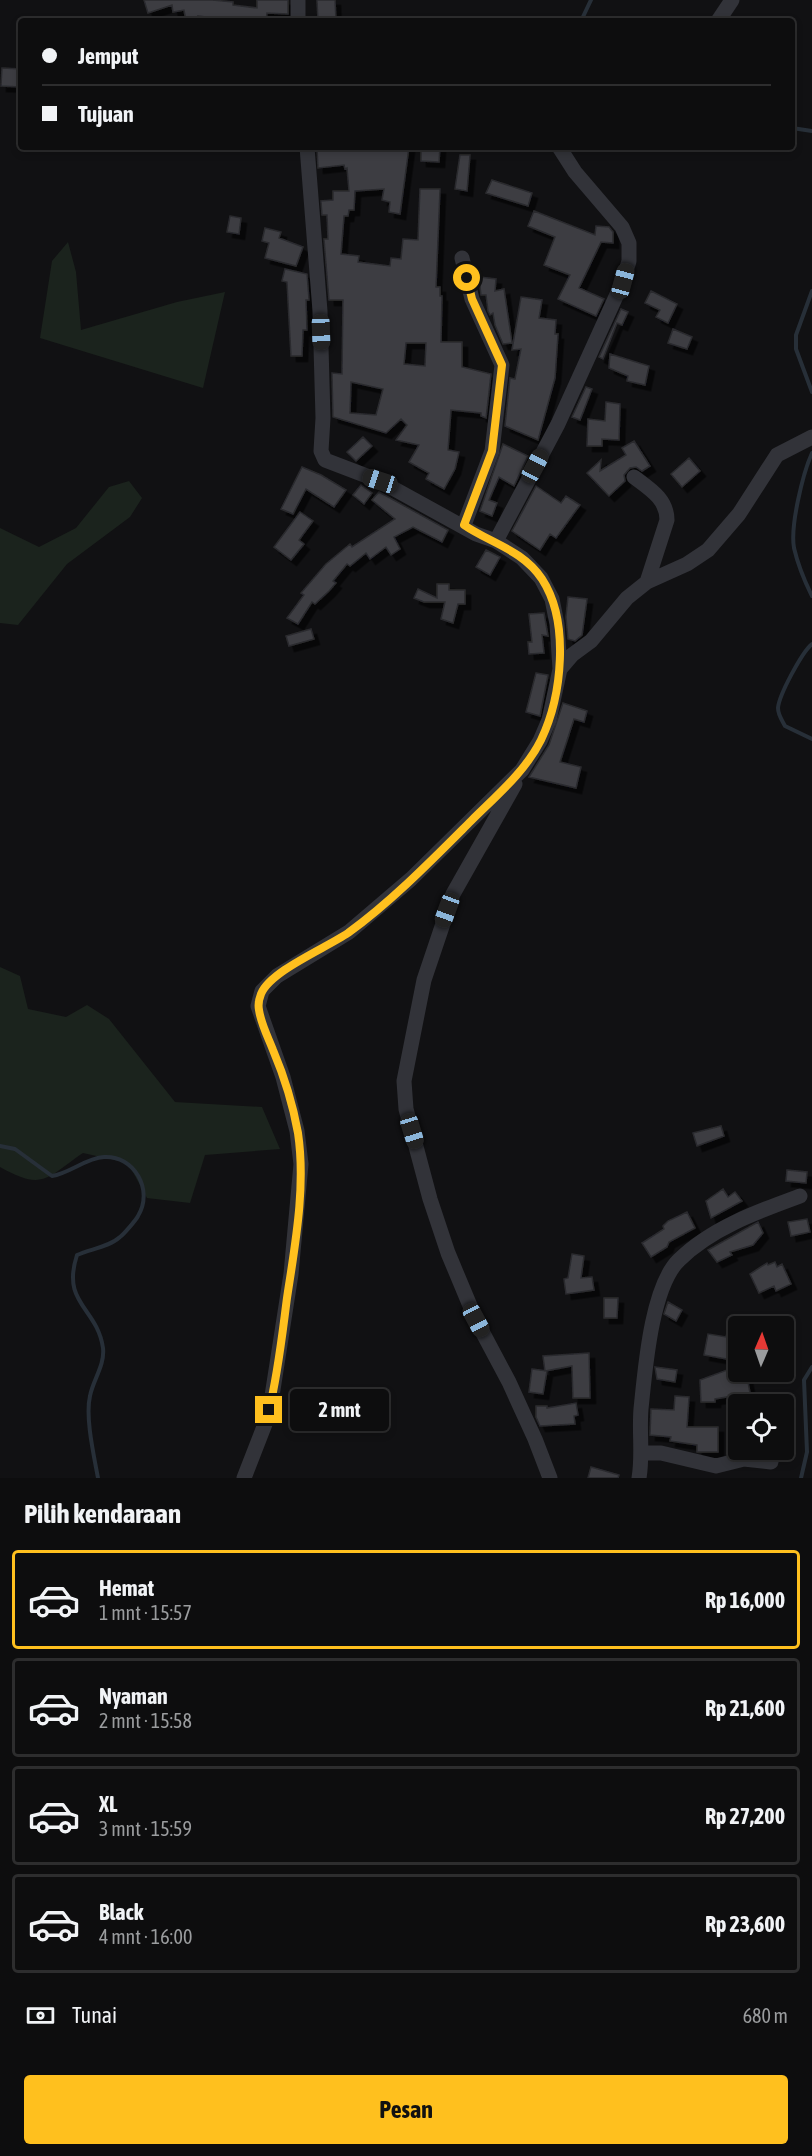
<!DOCTYPE html>
<html lang="id">
<meta charset="utf-8">
<style>
:root{--surface:#0d0d0e;--page:#1b1b1c;--text:#f1f3f6;--muted:#9a9c9e;--line:#2d2d2e;--accent:#ffc01e}
body{margin:0;font-family:"Asap Condensed",sans-serif;background:var(--page);color:var(--text);height:100vh;display:flex;flex-direction:column;font-size:22px;white-space:nowrap}
*{box-sizing:border-box;margin:0}
p{font-size:20px;color:var(--muted)}
.icon{flex:none;width:33px;height:33px;fill:none;stroke:currentColor;stroke-width:2;stroke-linecap:round;stroke-linejoin:round}
.map{position:relative;height:1478px;overflow:hidden}
.side{display:flex;flex-direction:column;background:var(--surface);flex:1}
.side>*{flex:none}
.banner{position:absolute;left:18px;top:18px;width:777px;height:132px;border-radius:6px;box-shadow:0 3px 9px #0003,0 0 0 2px var(--line);display:grid;align-content:center;height:132px;padding:0 24px;background:var(--surface)}
.needle{width:39px;rotate:2deg}
.tools{position:absolute;left:728px;top:1316px;display:grid;gap:12px}
.tools a{display:grid;place-items:center;width:66px;height:66px;border-radius:6px;background:var(--surface);box-shadow:0 3px 9px #0003,0 0 0 2px var(--line);font-size:30px}
.end{position:absolute;width:27px;height:27px;margin:-14px;border:8px solid #ffc01e;background:#111;box-shadow:0 0 0 3px #111}
.from{border-radius:50%}
.bubble{position:absolute;height:42px;border-radius:6px;background:var(--surface);box-shadow:0 3px 9px #0003,0 0 0 2px var(--line);font-size:20px;font-weight:700;line-height:42px;text-align:center}
.car{position:absolute;width:18px;height:36px;margin:-18px -9px;border-radius:8px;box-shadow:0 0 4px 2px #0007;background:linear-gradient(#222 24%,#8ab4d8 0 40%,#222 0 76%,#8ab4d8 0 86%,#222 0)}
.banner b{display:flex;align-items:center;gap:21px;height:57px;font-size:22px}
.banner b+b{border-top:2px solid var(--line)}
.banner i{width:15px;height:15px;background:var(--text)}
ul{padding:0;list-style:none}
li{display:flex;align-items:center;gap:18px;height:99px;margin:0 12px 9px;padding:0 12px;border:3px solid var(--line);border-radius:6px}
li div{flex:1}
li b{display:block;font-size:22px}
li em{font-style:normal;font-weight:700}
li.current{border-color:var(--accent)}
li>.icon{width:54px;height:54px;stroke-width:1.5}
h2{padding:0 24px;font-size:27px;line-height:72px}
.pay{display:flex;align-items:center;gap:15px;height:66px;padding:0 24px;font-size:22px}
.pay p{margin-inline-start:auto}
.button{display:flex;gap:12px;margin-top:auto;padding:12px 24px}
.button a{flex:1;height:69px;border-radius:6px;background:var(--accent);color:#111;font-size:24px;font-weight:700;line-height:69px;text-align:center}
.map>svg:first-child{display:block}
</style>
<div class="map">
<svg width="812" height="1478" viewBox="0 0 812 1478">
<defs>
<filter id="shadow"><feDropShadow dx="5.5" dy="5.5" stdDeviation="0" flood-color="#0009"/></filter>
</defs>
<rect width="100%" height="100%" fill="#111113"/>
<path fill="#1b231d" d="M68,242L76,272L81,330L177,302L225,292L203,388L40,338L52,261Z
M129,481L142,498L130,517L67,564L18,625L0,623V528L39,547L76,528L109,487Z
M0,967L20,976L28,1009L66,1017L87,1005L109,1019L175,1102L262,1107L280,1149L205,1155L190,1203L147,1198L128,1163L83,1153C47,1177 44,1192 0,1167Z"/>
<g fill="none" stroke-linecap="round" stroke-linejoin="round">
<path stroke="#272f38" stroke-width="4" d="M581,21L591,0
M792,128L812,131
M812,291L796,335V349L812,392
M812,453C803,473 790,526 794,548C798,565 804,580 812,596
M812,644C802,652 779,695 778,708C778,715 782,720 785,726L812,739
M0,1146L15,1149L52,1176C70,1173 86,1158 104,1157C134,1155 154,1190 138,1216C136,1220 124,1234 120,1237C109,1247 90,1249 77,1255C61,1304 97,1307 103,1348C105,1365 93,1380 90,1396C85,1417 94,1456 98,1478
M801,1478L807,1452L804,1380L812,1367"/>
</g>
<path fill="#3d3e43" stroke="#2b2b2f" stroke-width="1.5" fill-rule="evenodd" filter="url(#shadow)" d="M144,0H212L233,2V5L257,8V0H288V14L267,13L266,21H235L198,16L199,20L186,21L184,10L173,12L172,5L148,13Z
M317,0H335L336,21H318Z
M2,68L21,69V87L1,86Z
M317,147H409L400,214L389,212L390,202L382,200L384,189L355,191L354,210H349L348,216H344L341,254L359,256L358,262L390,266L391,258L401,259L403,239L418,240L420,189H440L436,287H440V296H442L441,342H462V367L491,374L486,418L481,416V413L451,410L448,450L459,452L455,469L444,489L426,479L429,473L409,462L419,445L396,440L407,425L401,419L386,433L333,417L332,373L342,374L343,300H329L324,239H328L327,215H322L321,201L333,200V191H349L347,168L345,169L344,165L318,168ZM406,343H426L425,366L404,364ZM351,382L383,389L376,415L350,413Z
M421,147H440L439,162L421,161Z
M460,155H470L467,191L455,189Z
M492,180L532,193L528,206L486,193Z
M534,211L595,235L596,226L609,227L613,232V243L601,242L579,288L604,299L596,316L558,299L570,275L544,265L555,237L528,226Z
M230,216L241,218L239,234L227,232Z
M265,228L281,232L279,238L303,247L296,266L265,258L269,243L262,241Z
M285,269L307,274L309,300H306L307,330H303L302,356H291L287,282L282,281Z
M479,277L496,279L495,291L504,289L512,343L503,344L495,325L493,313L490,315L488,311L486,295H481Z
M651,291L677,304L668,323L656,317L660,310L645,303Z
M521,297L542,300L539,318L556,320L555,334H558L555,378L538,440L505,426L510,378L515,379L521,349L512,350Z
M621,309L628,312L622,325L617,323L603,359L599,357Z
M673,329L692,337L687,349L668,343Z
M610,354L649,366L645,385L627,381L628,376L609,368Z
M586,387L592,389L580,420L572,417Z
M606,402L620,404L619,440L602,439V446H587L588,419L605,421Z
M363,437L372,446L356,461L347,452Z
M634,441L650,466L642,471L636,467L630,468L624,475L625,481L609,496L587,473L601,460L600,471L626,455L622,448Z
M503,444L528,456L514,486L499,477L489,500L497,503L492,516L480,511Z
M689,458L700,471L682,487L671,474Z
M302,467L321,475L346,490L334,507L306,489L293,514L281,509Z
M361,485L372,493L364,504L353,495Z
M536,486L561,503L566,496L580,505L556,538L550,534L540,550L512,531Z
M379,492L448,530L442,542L413,527L394,537L400,549L391,555L386,547L370,559L366,553L350,566L347,564L333,581L336,583L329,591L315,604L312,602L298,624L287,618L304,595L301,593L326,564L350,544L352,547L395,519L372,500Z
M300,512L313,521L299,540L304,544L291,560L274,547Z
M486,550L500,557L490,575L476,567Z
M437,584H449V590H465V604H458L453,623L441,619L445,602H424L414,598L418,589L437,598Z
M568,597L587,599L582,635L575,641L568,639L566,617Z
M544,613L548,636L542,635L544,653L529,654L528,642H532L529,614Z
M311,629L314,639L289,646L286,636Z
M536,673L548,675L540,716L526,712Z
M563,703L587,711L584,722L574,719L560,762L581,767L576,788L529,777L549,745Z
M721,1126L724,1136L697,1146L693,1133Z
M787,1170L807,1172L806,1183L786,1181Z
M723,1189L728,1197L735,1192L742,1201L711,1218L706,1201Z
M687,1212L695,1228L669,1242L667,1247L651,1257L642,1243L664,1229L663,1226L668,1221Z
M807,1219L810,1232L791,1236L788,1222Z
M758,1222L763,1233L753,1245L730,1252L732,1255L717,1262L708,1250Z
M572,1254L584,1256L581,1278L592,1277L594,1290L566,1294L564,1279L568,1278Z
M775,1262L777,1267L782,1264L791,1284L776,1291L774,1286L759,1293L750,1274L767,1263L768,1265Z
M604,1298H618L617,1318H604Z
M668,1302L682,1310L676,1321L664,1314Z
M728,1329L738,1331V1361L704,1355L708,1334L726,1337Z
M589,1353L590,1398H573L572,1366L545,1371L543,1356Z
M738,1366V1371H746L750,1393L715,1399V1402H701L700,1380Z
M655,1367L677,1370L675,1382L657,1379Z
M532,1369L547,1371L543,1394L529,1392Z
M675,1396L689,1397L687,1427H718V1452H697V1445L670,1441L671,1437L650,1435L651,1409L674,1410Z
M576,1403L578,1415L574,1416L575,1424L540,1426L536,1417V1406H547V1408Z
M591,1467L619,1475L618,1478H588Z"/>
<g fill="none" stroke-linecap="round" stroke-linejoin="round">
<path stroke="#323339" stroke-width="15" d="M298,21V0
M718,21L732,0
M462,258L472,299L502,365L492,451L464,525
M634,477C650,489 667,499 667,520L647,582
M496,541L558,424L623,281L629,261V243L622,227L575,172L559,147
M560,669L572,655L591,641L627,598L647,582L687,564L708,550L739,514L777,455L812,437
M515,784L453,894L424,980L404,1081L406,1109L430,1199L448,1253L476,1320L509,1382L535,1439L550,1478
M642,1453H661L716,1466L744,1459L771,1462
M244,1478L265,1424L272,1396L291,1274L301,1164L297,1131L283,1077L258,1006L262,991L277,976L349,932L411,879L522,770L540,741L549,720L560,669L557,624L552,599L541,578L522,558L496,541L476,534L380,481L325,460L321,451L323,418L320,311L307,147
M639,1478C643,1455 639,1432 641,1409C645,1371 651,1287 679,1260C711,1228 759,1211 800,1196"/>
</g>
<g fill="none" stroke-linecap="round" stroke-linejoin="round">
<path stroke="#ffc01e" stroke-width="8" d="M269,1410C278,1374 282,1336 287,1298C295,1245 306,1187 298,1133C293,1105 284,1076 273,1050C268,1037 261,1024 259,1010C258,1005 259,999 261,994C270,971 326,948 348,933C392,901 432,860 471,821C496,796 525,772 541,740C562,696 570,622 542,579C523,550 490,543 464,525L492,451L502,365L472,299L467,278"/>
</g>
</svg>
<div class="tools">
<a><svg class="needle" viewBox="-14 -14 28 28"><path d="M0-13l5 13h-10z" fill="#e53935"/><path d="M0 13l5-13h-10z" fill="#9a9c9e"/></svg></a>
<a><svg class="icon" aria-label="locate" viewBox="0 0 24 24"><circle cx="12" cy="12" r="6"/><path d="M12 2v4M12 18v4M2 12h4M18 12h4"/></svg></a>
</div>
<i class="end from" style="left:467px;top:278px"></i>
<i class="end" style="left:269px;top:1410px"></i>
<div class="bubble" style="left:290px;top:1389px;width:99px">2 mnt</div>
<i class="car" style="left:623px;top:281px;rotate:15deg"></i>
<i class="car" style="left:321px;top:332px;rotate:178deg"></i>
<i class="car" style="left:535px;top:466px;rotate:28deg"></i>
<i class="car" style="left:380px;top:481px;rotate:288deg"></i>
<i class="car" style="left:447px;top:910px;rotate:200deg"></i>
<i class="car" style="left:412px;top:1131px;rotate:163deg"></i>
<i class="car" style="left:476px;top:1320px;rotate:152deg"></i>
<div class="banner">
<b><i class="from"></i>Jemput</b>
<b><i></i>Tujuan</b>
</div>
</div>
<section class="side">
<h2>Pilih kendaraan</h2>
<ul>
<li class="current"><svg class="icon" aria-label="car" viewBox="0 0 24 24"><path d="M5 17H2v-5l4-1 3-4h7l3 4 3 1v5h-3M9 17h6M6 11h13"/><circle cx="7" cy="17" r="2"/><circle cx="17" cy="17" r="2"/></svg><div><b>Hemat</b><p>1 mnt · 15:57</p></div><em>Rp 16,000</em></li>
<li><svg class="icon" aria-label="car" viewBox="0 0 24 24"><path d="M5 17H2v-5l4-1 3-4h7l3 4 3 1v5h-3M9 17h6M6 11h13"/><circle cx="7" cy="17" r="2"/><circle cx="17" cy="17" r="2"/></svg><div><b>Nyaman</b><p>2 mnt · 15:58</p></div><em>Rp 21,600</em></li>
<li><svg class="icon" aria-label="car" viewBox="0 0 24 24"><path d="M5 17H2v-5l4-1 3-4h7l3 4 3 1v5h-3M9 17h6M6 11h13"/><circle cx="7" cy="17" r="2"/><circle cx="17" cy="17" r="2"/></svg><div><b>XL</b><p>3 mnt · 15:59</p></div><em>Rp 27,200</em></li>
<li><svg class="icon" aria-label="car" viewBox="0 0 24 24"><path d="M5 17H2v-5l4-1 3-4h7l3 4 3 1v5h-3M9 17h6M6 11h13"/><circle cx="7" cy="17" r="2"/><circle cx="17" cy="17" r="2"/></svg><div><b>Black</b><p>4 mnt · 16:00</p></div><em>Rp 23,600</em></li>
</ul>
<div class="pay"><svg class="icon" aria-label="cash" viewBox="0 0 24 24"><path d="M3 7h18v10H3z"/><circle cx="12" cy="12" r="2"/></svg>Tunai<p>680 m</p></div>
<div class="button"><a>Pesan</a></div>
</section>
